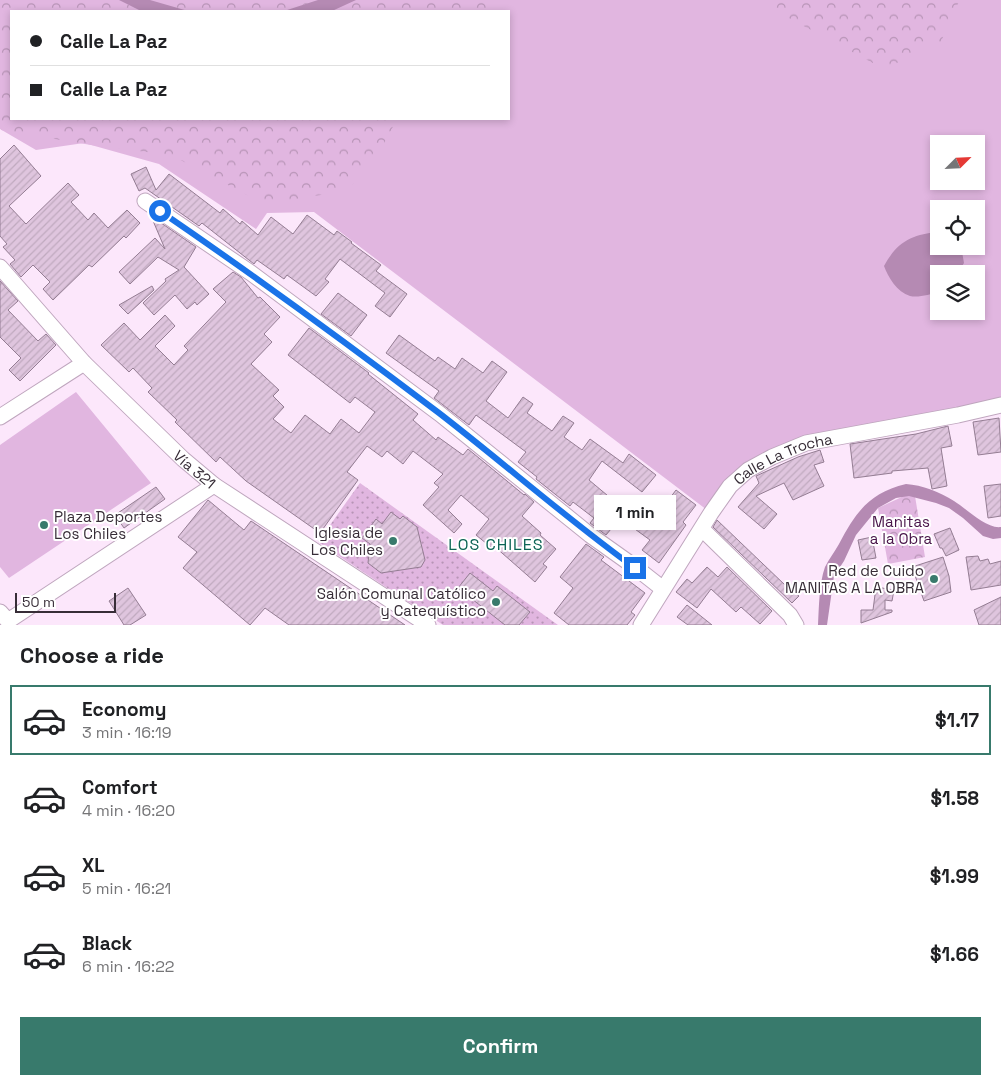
<!DOCTYPE html>
<meta charset="utf-8">
<style>
:root{--surface:#fff;--page:#f2f2f2;--text:#202124;--muted:#757577;--line:#e0e0e0;--accent:#387a6c}
body{margin:0;font-family:"Space Grotesk",sans-serif;background:var(--page);color:var(--text);height:100vh;display:flex;flex-direction:column;font-size:19px;white-space:nowrap}
*{box-sizing:border-box;margin:0}
p{font-size:16px;color:var(--muted)}
.icon{flex:none;width:28px;height:28px;fill:none;stroke:currentColor;stroke-width:2;stroke-linecap:round;stroke-linejoin:round}
.map{position:relative;height:625px;overflow:hidden}
.sheet{display:flex;flex-direction:column;background:var(--surface);flex:1}
.sheet>*{flex:none}
.banner{position:absolute;left:10px;top:10px;width:500px;height:110px;border-radius:0px;box-shadow:0 2px 8px #0003;display:grid;align-content:center;height:110px;padding:0 20px;background:var(--surface)}
.needle{width:32px;rotate:66deg}
.tools{position:absolute;left:930px;top:135px;display:grid;gap:10px}
.tools a{display:grid;place-items:center;width:55px;height:55px;border-radius:0px;background:var(--surface);box-shadow:0 2px 8px #0003;font-size:25px}
.scale{position:absolute;left:15px;bottom:12px;width:101px;box-sizing:border-box;padding-left:5px;border:2px solid #372d37;border-top:0;font-size:14px;line-height:18px;white-space:nowrap;color:#372d37;-webkit-text-stroke:4px #fff;paint-order:stroke}
.end{position:absolute;width:22px;height:22px;margin:-11px;border:6px solid #1a73e8;background:#fff;box-shadow:0 0 0 2px #fff}
.from{border-radius:50%}
.bubble{position:absolute;height:35px;border-radius:0px;background:var(--surface);box-shadow:0 2px 8px #0003;font-size:16px;font-weight:700;line-height:35px;text-align:center}
.banner b{display:flex;align-items:center;gap:18px;height:48px;font-size:19px}
.banner b+b{border-top:1px solid var(--line)}
.banner i{width:12px;height:12px;background:var(--text)}
ul{padding:0;list-style:none}
li{display:flex;align-items:center;gap:15px;height:70px;margin:0 10px 8px;padding:0 10px;border:2px solid transparent;border-radius:0px}
li div{flex:1}
li b{display:block;font-size:19px}
li em{font-style:normal;font-weight:700}
li.active{border-color:var(--accent)}
li>.icon{width:45px;height:45px;stroke-width:1.5}
h2{padding:0 20px;font-size:22px;line-height:60px}
.cta{display:flex;gap:10px;margin-top:auto;padding:10px 20px}
.cta a{flex:1;height:58px;border-radius:0px;background:var(--accent);color:#fff;font-size:20px;font-weight:700;line-height:58px;text-align:center}
.map>svg:first-child{display:block}
</style>
<div class="map">
<svg width="1001" height="625" viewBox="0 0 1001 625">
<defs>
<pattern id="forest-crowns" width="20" height="18" patternUnits="userSpaceOnUse" patternTransform="scale(1.25)"><rect width="20" height="18" fill="#e1b6e0"/><path d="M2 6a3 3 0 1 1 6 0M12 15a3 3 0 1 1 6 0" fill="none" stroke="#b794b6"/></pattern>
<pattern id="garden-dots" width="8" height="8" patternUnits="userSpaceOnUse" patternTransform="scale(1.25)"><rect width="8" height="8" fill="#e1b6e0"/><path d="M2 2h.1M6 6h.1" fill="none" stroke="#b794b6" stroke-width="1.8" stroke-linecap="round"/></pattern>
<pattern id="building-hatch" width="6" height="6" patternUnits="userSpaceOnUse" patternTransform="scale(1.25)"><rect width="6" height="6" fill="#dfc5de"/><path d="M-1 1l2-2M0 6l6-6M5 7l2-2" fill="none" stroke="#c0aabf"/></pattern>
</defs>
<rect width="100%" height="100%" fill="#fce7fb"/>
<path fill="#e1b6e0" fill-rule="evenodd" d="M0,0H1001V405L772,457L711,513L314,212L267,213L256,229L159,164L84,143L36,150L0,129ZM11,11H509V119H11ZM939,144H976V181H939ZM939,209H976V246H939ZM939,274H976V311H939Z
M76,392L151,483L9,578L0,567V445Z"/>
<path fill="url(#forest-crowns)" d="M0,0H119L141,11H11V119H397L373,164L346,191L264,204L171,155L91,145L1,130Z
M150,0H318L284,11H188Z
M356,0H500L487,11H332Z
M755,0H961L954,9L941,42L884,69Z
M904,496H915L925,557L888,564L878,508Z"/>
<path fill="url(#garden-dots)" d="M360,483L558,625H443L318,542Z"/>
<path fill="#b58ab3" d="M119,0H150L188,11H141Z
M318,0H356L332,11H284Z
M939,232V246H961L964,263L957,274H939V292C930,294 919,298 910,296C897,292 888,277 884,266C897,242 912,234 939,232Z
M906,484C922,485 940,492 954,501C967,509 986,529 1001,527V538L993,539L983,536L963,518L949,508L936,503L909,496L896,498L878,508L856,535L844,561L834,576L827,625H818C819,608 819,583 825,567C829,559 835,551 839,544C856,512 869,493 906,484Z"/>
<path fill="url(#building-hatch)" stroke="#947d93" d="M14,145L41,176L9,206L26,224L68,183L79,195L71,202L88,220L94,213L108,228L127,210L140,223L126,238L124,236L92,267L89,265L53,300L43,289L50,282L33,265L21,277L10,264L15,260L3,247L7,244L0,236V159Z
M146,167L156,190L169,174L220,213L223,209L240,224L242,221L258,235L271,217L293,234L307,215L334,235L337,231L352,242L351,243L381,265L376,271L407,294L390,317L375,306L385,293L340,259L325,279L329,282L316,296L287,275L284,279L257,260L254,264L202,223L199,226L145,188L139,191L131,174Z
M151,216L196,247L184,267L209,294L197,305L195,302L187,309L175,295L154,315L143,303L166,281L165,279L179,270L158,257L130,284L119,272L155,238L165,249Z
M233,272L241,277L258,298L260,297L280,317L264,334L272,342L251,364L279,390L273,396L284,407L273,419L291,433L305,415L330,434L341,419L359,433L375,412L355,397L350,403L288,355L309,328L369,373L368,374L418,414L413,420L436,440L438,437L463,455L468,449L524,495L525,494L534,502L522,516L541,533L540,535L556,549L543,564L547,567L535,582L494,546L492,548L476,535L489,519L461,495L448,510L462,524L454,533L423,505L439,487L434,483L443,474L413,451L403,464L387,451L382,457L367,446L347,472L358,480L320,533L246,481L220,457L216,462L175,422L177,420L148,392L152,388L133,368L129,372L101,345L124,323L140,340L165,315L175,326L155,346L174,365L188,350L184,346L226,302L213,289Z
M0,281L18,301L8,310L38,341L46,334L56,345L20,381L9,370L21,358L0,337Z
M152,286L154,290L128,314L119,305Z
M338,293L367,315L351,336L321,314Z
M399,335L435,361L438,357L455,369L462,358L483,373L492,361L507,372L486,401L508,418L523,397L533,404L527,413L552,431L563,416L574,423L564,437L582,450L590,439L623,463L629,454L656,475L642,492L602,461L589,480L626,511L606,535L590,523L594,518L573,502L570,506L536,479L537,477L518,462L526,452L476,415L469,425L434,398L439,391L386,353Z
M999,418L1001,452L978,455L973,422Z
M948,426L952,446L941,448L947,486L932,489L928,468L892,471V473L854,478L850,444L916,434Z
M820,450L824,462L814,465L824,486L793,500L784,483L756,496L777,514L764,529L738,507L759,483L756,476L798,457Z
M1001,484V516L988,518L984,486Z
M156,487L165,499L124,528L115,515Z
M676,490L696,505L683,522L686,525L659,563L642,550L650,540L628,524L637,512L655,526L671,504L667,502Z
M208,500L244,530L251,521L405,625H289L265,608L250,625L183,568L197,552L178,537Z
M391,512L400,519L403,516L417,527L425,560L421,567L381,573L368,563L370,544L362,538L376,519L382,524Z
M717,520L785,585L799,596L792,603L713,527Z
M950,528L959,550L946,556L942,548H940L934,534Z
M872,537L876,558L862,560L858,540Z
M586,544L604,557L601,560L645,593L631,612L635,615L627,625H569L554,613L573,588L560,577Z
M978,556L980,561L988,559L990,564L1001,561V585L971,590L966,557Z
M943,557L949,576L951,592L924,601L912,567Z
M707,567L718,577L727,567L772,611L760,624L741,607L736,612L711,589L697,608L676,592L687,579L692,583Z
M470,573L493,591L497,586L530,612L519,625H505L458,588Z
M876,587L894,590L892,601L885,600V610H892V612L861,623V610H873Z
M128,588L146,615L130,625H124L109,601Z
M1001,597V625H979L974,610Z
M687,605L712,625H688L677,617Z"/>
<g fill="none" stroke-linecap="round" stroke-linejoin="round">
<g stroke="#bfa6be" stroke-width="17">
<g id="minor">
<path d="M145,201L251,273L440,414L590,535L635,567L663,589"/>
<path id="s1" d="M0,267L84,363L183,459L214,485L428,625"/>
<path d="M0,417L84,363"/>
<path d="M702,529L790,615L796,625"/>
<path d="M0,612L8,621L214,485"/>
<path id="s2" d="M641,625L711,513L730,486L748,470L772,457L806,443L958,415L1001,405"/>
</g>
</g>
<use href="#minor" stroke="#fff" stroke-width="15"/>
</g>
<g fill="none" stroke-linecap="round" stroke-linejoin="round">
<path stroke="#1a73e8" stroke-width="6" d="M160,211C255,276 348,344 439,413C505,464 567,519 635,568"/>
</g>
<g fill="#387a6c" stroke="#fff" stroke-width="2">
<circle cx="44" cy="525" r="5"/>
<circle cx="393" cy="541" r="5"/>
<circle cx="934" cy="579" r="5"/>
<circle cx="496" cy="602" r="5"/>
</g>
<g text-anchor="middle" dominant-baseline="central" stroke-width="4" stroke-linejoin="round" paint-order="stroke">
<g font-size="15" fill="#372d37" stroke="#fff">
<text stroke="none"><textPath href="#s2" startOffset="226">Calle La Trocha</textPath></text>
<text stroke="none"><textPath href="#s1" startOffset="281">Vía 321</textPath></text>
</g>
<g font-size="15" fill="#372d37" stroke="#fff" text-anchor="end">
<text x="54" y="516" text-anchor="start">Plaza Deportes<tspan x="54" dy="17">Los Chiles</tspan></text>
<text x="383" y="532">Iglesia de<tspan x="383" dy="17">Los Chiles</tspan></text>
<text x="924" y="570">Red de Cuido<tspan x="924" dy="17">MANITAS A LA OBRA</tspan></text>
<text x="486" y="593">Salón Comunal Católico<tspan x="486" dy="17">y Catequístico</tspan></text>
</g>
<g font-size="15" fill="#471348" stroke="#fff">
<text x="901" y="521">Manitas<tspan x="901" dy="17">a la Obra</tspan></text>
</g>
<g font-size="16" letter-spacing="1" fill="#0c6455" stroke="#fff">
<text x="496" y="544">LOS CHILES</text>
</g>
</g>
</svg>
<div class="tools">
<a><svg class="needle" viewBox="-14 -14 28 28"><path d="M0-13l5 13h-10z" fill="#e53935"/><path d="M0 13l5-13h-10z" fill="#757577"/></svg></a>
<a><svg class="icon" aria-label="locate" viewBox="0 0 24 24"><circle cx="12" cy="12" r="6"/><path d="M12 2v4M12 18v4M2 12h4M18 12h4"/></svg></a>
<a><svg class="icon" aria-label="layers" viewBox="0 0 24 24"><path d="M12 4l9 5-9 5-9-5zM3 14l9 5 9-5"/></svg></a>
</div>
<div class="scale">50 m</div>
<i class="end from" style="left:160px;top:211px"></i>
<i class="end" style="left:635px;top:568px"></i>
<div class="bubble" style="left:594px;top:495px;width:82px">1 min</div>
<div class="banner">
<b><i class="from"></i>Calle La Paz</b>
<b><i></i>Calle La Paz</b>
</div>
</div>
<section class="sheet">
<h2>Choose a ride</h2>
<ul>
<li class="active"><svg class="icon" aria-label="car" viewBox="0 0 24 24"><path d="M5 17H2v-5l4-1 3-4h7l3 4 3 1v5h-3M9 17h6M6 11h13"/><circle cx="7" cy="17" r="2"/><circle cx="17" cy="17" r="2"/></svg><div><b>Economy</b><p>3 min · 16:19</p></div><em>$1.17</em></li>
<li><svg class="icon" aria-label="car" viewBox="0 0 24 24"><path d="M5 17H2v-5l4-1 3-4h7l3 4 3 1v5h-3M9 17h6M6 11h13"/><circle cx="7" cy="17" r="2"/><circle cx="17" cy="17" r="2"/></svg><div><b>Comfort</b><p>4 min · 16:20</p></div><em>$1.58</em></li>
<li><svg class="icon" aria-label="car" viewBox="0 0 24 24"><path d="M5 17H2v-5l4-1 3-4h7l3 4 3 1v5h-3M9 17h6M6 11h13"/><circle cx="7" cy="17" r="2"/><circle cx="17" cy="17" r="2"/></svg><div><b>XL</b><p>5 min · 16:21</p></div><em>$1.99</em></li>
<li><svg class="icon" aria-label="car" viewBox="0 0 24 24"><path d="M5 17H2v-5l4-1 3-4h7l3 4 3 1v5h-3M9 17h6M6 11h13"/><circle cx="7" cy="17" r="2"/><circle cx="17" cy="17" r="2"/></svg><div><b>Black</b><p>6 min · 16:22</p></div><em>$1.66</em></li>
</ul>
<div class="cta"><a>Confirm</a></div>
</section>
